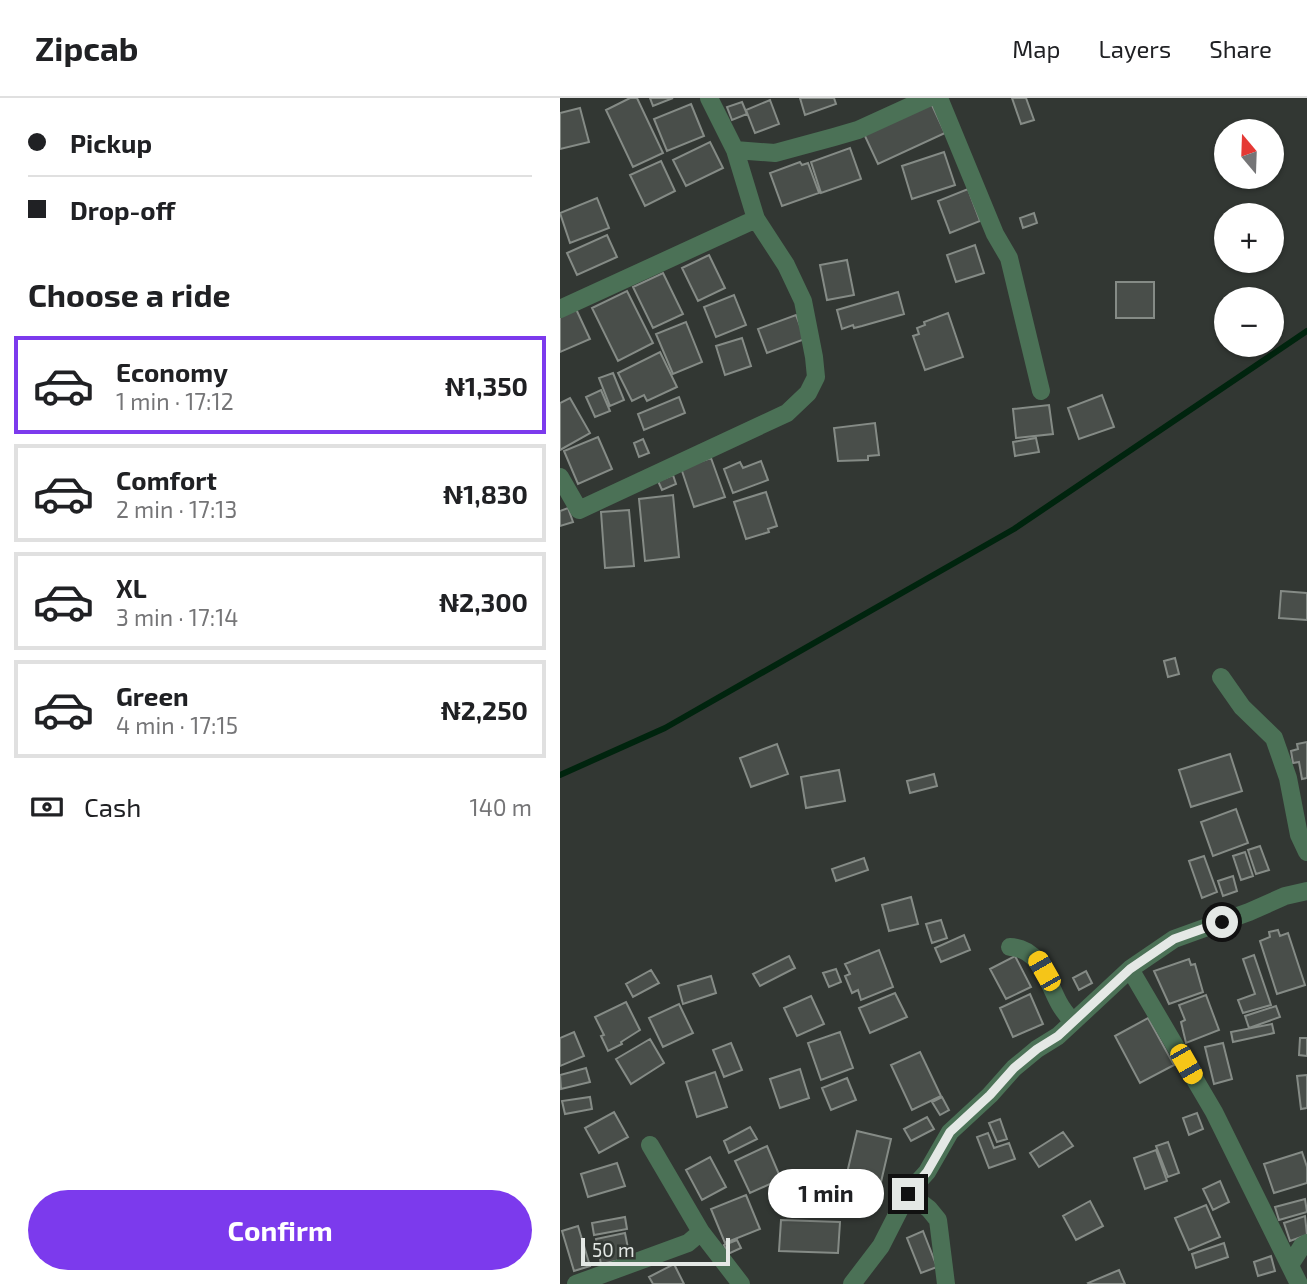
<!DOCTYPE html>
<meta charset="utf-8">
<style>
:root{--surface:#fff;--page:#f2f2f2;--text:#202124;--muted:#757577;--line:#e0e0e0;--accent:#7c3aed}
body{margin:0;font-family:"Exo 2",sans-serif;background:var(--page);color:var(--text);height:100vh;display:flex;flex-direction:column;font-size:26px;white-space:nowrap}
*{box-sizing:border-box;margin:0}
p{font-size:23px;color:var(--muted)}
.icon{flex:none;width:38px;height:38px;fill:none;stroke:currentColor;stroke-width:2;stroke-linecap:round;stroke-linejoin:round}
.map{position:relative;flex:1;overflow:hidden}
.panel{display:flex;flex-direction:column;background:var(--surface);width:560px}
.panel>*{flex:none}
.hud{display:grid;align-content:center;height:154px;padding:0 28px;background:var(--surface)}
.needle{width:46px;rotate:341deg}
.buttons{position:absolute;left:654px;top:21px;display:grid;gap:14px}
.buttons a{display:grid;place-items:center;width:70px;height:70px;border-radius:50%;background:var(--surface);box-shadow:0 2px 5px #0004;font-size:35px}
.scale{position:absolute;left:21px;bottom:18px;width:149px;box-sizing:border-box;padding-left:7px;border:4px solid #e4e8e5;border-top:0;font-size:19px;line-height:24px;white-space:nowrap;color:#e4e8e5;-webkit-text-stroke:5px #323733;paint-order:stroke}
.end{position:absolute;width:32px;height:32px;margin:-16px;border:9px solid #e4e8e5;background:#111;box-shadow:0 0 0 4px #111}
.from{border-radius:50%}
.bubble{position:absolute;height:49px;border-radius:24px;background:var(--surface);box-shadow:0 2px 5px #0004;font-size:23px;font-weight:700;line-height:49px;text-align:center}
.car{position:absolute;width:21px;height:42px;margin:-21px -10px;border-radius:9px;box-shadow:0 0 5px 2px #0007;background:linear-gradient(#f5c518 24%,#345 0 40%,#f5c518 0 76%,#345 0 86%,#f5c518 0)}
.hud b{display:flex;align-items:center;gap:24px;height:66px;font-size:26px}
.hud b+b{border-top:2px solid var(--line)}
.hud i{width:18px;height:18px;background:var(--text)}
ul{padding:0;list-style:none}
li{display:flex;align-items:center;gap:21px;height:98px;margin:0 14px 10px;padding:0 14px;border:4px solid var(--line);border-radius:0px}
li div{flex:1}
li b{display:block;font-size:26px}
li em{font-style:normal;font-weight:700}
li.active{border-color:var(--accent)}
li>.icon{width:63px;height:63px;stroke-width:1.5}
h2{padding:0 28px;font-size:32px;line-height:84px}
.pay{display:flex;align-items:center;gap:18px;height:77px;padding:0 28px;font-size:26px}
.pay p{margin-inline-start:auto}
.action{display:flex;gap:14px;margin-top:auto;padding:14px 28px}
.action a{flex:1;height:80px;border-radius:42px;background:var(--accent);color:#fff;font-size:28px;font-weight:700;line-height:80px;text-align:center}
header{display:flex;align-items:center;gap:42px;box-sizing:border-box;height:98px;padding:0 35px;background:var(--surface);border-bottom:2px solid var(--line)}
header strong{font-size:33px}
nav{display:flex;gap:38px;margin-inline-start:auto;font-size:24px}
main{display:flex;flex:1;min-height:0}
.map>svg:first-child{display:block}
</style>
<header>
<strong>Zipcab</strong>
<nav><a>Map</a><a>Layers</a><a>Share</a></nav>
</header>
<main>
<section class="panel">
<div class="hud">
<b><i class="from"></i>Pickup</b>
<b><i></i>Drop-off</b>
</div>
<h2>Choose a ride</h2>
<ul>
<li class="active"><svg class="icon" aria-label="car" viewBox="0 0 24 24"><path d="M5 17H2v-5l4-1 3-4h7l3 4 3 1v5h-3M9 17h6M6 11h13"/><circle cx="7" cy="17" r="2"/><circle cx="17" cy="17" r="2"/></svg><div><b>Economy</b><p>1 min · 17:12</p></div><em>₦1,350</em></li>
<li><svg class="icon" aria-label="car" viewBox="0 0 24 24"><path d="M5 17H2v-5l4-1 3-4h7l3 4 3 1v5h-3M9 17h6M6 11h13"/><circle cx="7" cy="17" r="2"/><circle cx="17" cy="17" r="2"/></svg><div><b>Comfort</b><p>2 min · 17:13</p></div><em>₦1,830</em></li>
<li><svg class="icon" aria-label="car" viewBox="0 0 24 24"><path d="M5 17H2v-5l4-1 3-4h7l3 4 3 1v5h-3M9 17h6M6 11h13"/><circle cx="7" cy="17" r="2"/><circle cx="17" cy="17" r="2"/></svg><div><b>XL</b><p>3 min · 17:14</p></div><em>₦2,300</em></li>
<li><svg class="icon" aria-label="car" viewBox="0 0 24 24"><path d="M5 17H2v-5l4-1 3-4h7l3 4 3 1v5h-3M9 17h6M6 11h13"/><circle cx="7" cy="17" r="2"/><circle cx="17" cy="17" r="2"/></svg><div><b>Green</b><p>4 min · 17:15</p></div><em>₦2,250</em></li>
</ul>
<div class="pay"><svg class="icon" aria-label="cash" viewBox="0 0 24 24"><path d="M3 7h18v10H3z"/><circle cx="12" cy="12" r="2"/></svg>Cash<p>140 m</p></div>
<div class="action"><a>Confirm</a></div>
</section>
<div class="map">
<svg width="747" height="1186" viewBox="0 0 747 1186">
<rect width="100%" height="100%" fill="#323733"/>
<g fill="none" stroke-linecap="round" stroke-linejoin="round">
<path stroke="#00240e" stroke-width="6" d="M0,677L105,630L454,431L747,233"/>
</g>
<path fill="#494e4a" stroke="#858b86" stroke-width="2" d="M70,0H77L103,55L73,69L46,12Z
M90,0H113L93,8Z
M240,0H274L276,6L245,17Z
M452,0H466L474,22L461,26Z
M210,2L219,26L195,35L186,12Z
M182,4L187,16L172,22L167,9Z
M371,5L385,35L318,66L304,36Z
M131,6L144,38L107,53L94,21Z
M20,10L29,44L0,51V15Z
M150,44L163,70L126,88L113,62Z
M667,44V71L663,72L656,47Z
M290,50L301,81L261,95L251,64Z
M384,54L395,87L352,101L342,68Z
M101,63L115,93L85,108L70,77Z
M240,64L242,67L248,65L259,95L222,108L210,75Z
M408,91L420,123L390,135L378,103Z
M37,100L49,130L10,145L0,115Z
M474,115L477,125L463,130L460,120Z
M47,137L57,159L17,177L7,155Z
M415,147L424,175L396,184L387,157Z
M149,157L165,190L138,203L122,170Z
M287,162L294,197L267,202L260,167Z
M103,175L123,216L93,230L73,189Z
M556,184H594V220H556Z
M67,193L93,245L58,263L32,210Z
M338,194L344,216L302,228L294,230L293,227L282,231L277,212Z
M174,197L186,227L156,239L144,209Z
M16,211L30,241L0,254V219Z
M388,215L403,259L365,272L353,238L359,236L357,230L365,227L364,224Z
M236,217L245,241L207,255L198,231Z
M126,224L142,264L113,276L96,236Z
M182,240L191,268L165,277L156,248Z
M100,254L117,289L87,303L84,297L72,303L58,275Z
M53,275L64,302L50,308L39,280Z
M41,292L50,313L35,319L26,299Z
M542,297L554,329L519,341L508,310Z
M119,299L125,315L84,332L78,316Z
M10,300L30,335L0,352V305Z
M489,307L493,336L456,340L453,311Z
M315,325L319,357L308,358V362L278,363L274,330Z
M38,339L52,371L18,386L4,353Z
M476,340L479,354L455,358L453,344Z
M83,341L89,355L79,359L74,345Z
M151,360L165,399L134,409L121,370Z
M201,363L208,382L173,395L164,371L180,364L183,370Z
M113,377L116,386L102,392L98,383Z
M206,394L217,428L208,431L209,434L186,441L174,404Z
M113,397L119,459L85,463L79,401Z
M8,410L13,424L0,428V413Z
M69,412L74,468L45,470L41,414Z
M721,493L747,495V522L719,520Z
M615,560L619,576L608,579L604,563Z
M747,644V680L742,681L739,664L733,665L731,653L738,651L737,646Z
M217,646L228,676L191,689L180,660Z
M670,656L682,693L631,709L619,672Z
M279,672L285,703L246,710L241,679Z
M374,676L377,688L350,695L347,683Z
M676,711L688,745L653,758L641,724Z
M700,748L709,772L696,776L688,752Z
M685,754L693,778L681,782L673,758Z
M644,758L657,794L642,800L629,763Z
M304,760L308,772L276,783L272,771Z
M673,778L677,793L663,798L658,783Z
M351,799L358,826L329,833L322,807Z
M381,822L387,840L372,845L366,826Z
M718,832L720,838L728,835L745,887L717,896L700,843L710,839L709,834Z
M404,837L410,852L381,864L375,850Z
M319,852L333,889L301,902L298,892L292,895L285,878L290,876L285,866Z
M694,857L711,907L683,915L678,902L695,896L683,861Z
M229,858L235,870L200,888L193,876Z
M455,858L471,889L446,901L430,871Z
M629,861L631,867L635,866L643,894L609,906L594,873Z
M276,871L281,884L269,889L263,875Z
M91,872L99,885L73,899L66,886Z
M526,873L532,885L519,892L513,880Z
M151,878L156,895L123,906L118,888Z
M335,895L347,919L310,935L299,910Z
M470,896L483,926L453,939L440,910Z
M646,897L659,932L626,945L621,924L625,922L619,907Z
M251,898L264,926L237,938L224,910Z
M66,904L80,932L61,944L62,946L48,953L41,938L44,937L35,919Z
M119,906L133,935L103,949L89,920Z
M716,908L720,919L689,930L685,918Z
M588,920L614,967L580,985L555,938Z
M712,926L714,935L673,944L671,934Z
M14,934L24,958L0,968V940Z
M280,934L293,970L261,982L248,945Z
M740,940H747V958L739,957Z
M90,941L104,965L71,986L56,961Z
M171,945L182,972L164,979L153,952Z
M663,945L672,981L654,986L645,949Z
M360,954L381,998L352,1012L331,967Z
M26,970L30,984L1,991L0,977Z
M240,971L249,1000L220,1010L210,981Z
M155,974L167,1009L137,1019L126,984Z
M747,977V1010L741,1011L737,978Z
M287,980L296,1002L271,1012L262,990Z
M30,999L32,1011L5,1016L2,1003Z
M382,999L389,1012L380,1017L372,1004Z
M54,1014L68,1039L39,1055L25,1030Z
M637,1015L643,1031L629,1037L623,1020Z
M367,1019L374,1031L351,1043L344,1031Z
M440,1021L447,1041L437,1044L429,1025Z
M190,1029L197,1041L169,1055L164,1043Z
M297,1033L331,1041L321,1084L287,1075Z
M503,1034L513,1048L479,1069L470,1055Z
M428,1035L434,1050L449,1045L455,1061L429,1070L417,1039Z
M608,1044L619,1075L608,1079L596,1048Z
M207,1048L221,1081L190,1095L175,1063Z
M596,1052L607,1083L585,1091L574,1060Z
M742,1054L747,1069V1085L714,1095L704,1066Z
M150,1059L166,1089L142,1102L126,1072Z
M57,1065L65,1088L28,1099L21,1076Z
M660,1083L669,1104L653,1112L643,1091Z
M186,1097L200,1131L165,1145L151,1111Z
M745,1101L747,1114L719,1122L715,1109Z
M530,1103L543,1128L516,1142L503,1118Z
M646,1107L660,1139L629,1152L615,1120Z
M745,1118L747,1137L730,1143L724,1125Z
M65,1119L67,1131L34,1137L32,1125Z
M221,1122L280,1124L278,1155L219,1153Z
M18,1128L30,1168L14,1173L2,1133Z
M363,1133L377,1169L361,1175L347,1140Z
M65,1135L70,1160L41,1166L36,1141Z
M177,1142L181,1150L168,1156L164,1147Z
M664,1145L668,1159L636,1170L632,1156Z
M711,1158L715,1173L698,1178L694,1164Z
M114,1166L124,1186H93L89,1179Z
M559,1172L565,1186H529L528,1185Z"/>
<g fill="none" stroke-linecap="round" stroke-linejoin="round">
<path stroke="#4b7156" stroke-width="18" d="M379,0L435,136L449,160L481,293
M175,52L215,55L274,39L298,32L368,0
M0,211L196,121
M0,379L19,412L227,315L248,295L256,279L254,259L243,203L226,167L196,121L175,52L149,0
M661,579L682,609L714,640L728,680L739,737L747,754
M450,849C480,850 487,883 499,905C502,911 507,917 512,923
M570,871L654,1014L739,1186
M90,1047L141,1134
M348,1095L369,1111L378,1122L386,1186
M730,1167L742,1148L747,1145
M16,1186L128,1145L141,1134L181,1186
M292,1186L321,1148L348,1095L367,1074L390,1034L430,997L454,970L477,951L498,938L570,871L614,841L689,814L725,798L747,793"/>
</g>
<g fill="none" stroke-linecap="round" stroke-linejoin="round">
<path stroke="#e4e8e5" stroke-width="9" d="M348,1096L367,1074L390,1034L430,997L454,970L477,951L498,938L570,871L614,841L662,824"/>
</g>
</svg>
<div class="buttons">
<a><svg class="needle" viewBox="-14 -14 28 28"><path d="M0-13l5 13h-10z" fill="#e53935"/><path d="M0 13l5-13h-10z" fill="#757577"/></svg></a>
<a>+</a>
<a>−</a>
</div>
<div class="scale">50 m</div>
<i class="end from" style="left:662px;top:824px"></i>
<i class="end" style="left:348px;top:1096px"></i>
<div class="bubble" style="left:208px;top:1071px;width:116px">1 min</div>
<i class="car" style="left:484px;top:873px;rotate:330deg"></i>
<i class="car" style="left:626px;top:966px;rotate:150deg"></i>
</div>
</main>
